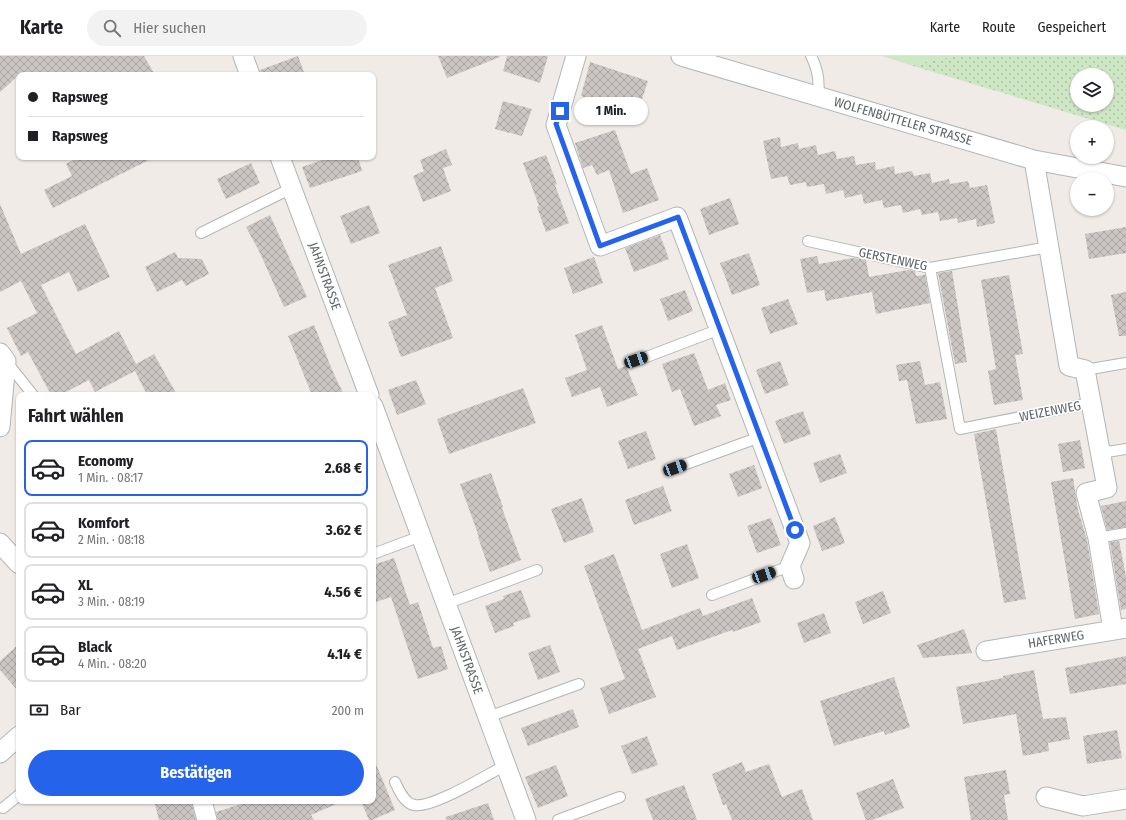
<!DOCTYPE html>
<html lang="de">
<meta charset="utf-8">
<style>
:root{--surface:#fff;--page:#f2f2f2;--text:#202124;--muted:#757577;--line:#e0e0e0;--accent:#2563eb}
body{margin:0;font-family:"Fira Sans Condensed",sans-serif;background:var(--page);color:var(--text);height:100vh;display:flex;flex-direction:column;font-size:15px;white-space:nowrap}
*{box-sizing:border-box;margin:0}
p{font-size:13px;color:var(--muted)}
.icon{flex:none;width:22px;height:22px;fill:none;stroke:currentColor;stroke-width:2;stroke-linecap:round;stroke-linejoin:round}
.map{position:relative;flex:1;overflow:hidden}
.side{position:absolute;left:16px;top:336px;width:360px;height:412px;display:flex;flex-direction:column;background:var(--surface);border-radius:8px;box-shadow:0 1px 3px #0004}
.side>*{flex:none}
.banner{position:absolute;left:16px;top:16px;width:360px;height:88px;border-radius:8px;box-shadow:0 1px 3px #0004;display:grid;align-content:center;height:88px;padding:0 12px;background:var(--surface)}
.buttons{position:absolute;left:1070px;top:12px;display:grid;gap:8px}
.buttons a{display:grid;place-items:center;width:44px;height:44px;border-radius:50%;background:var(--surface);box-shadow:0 1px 3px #0004;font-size:20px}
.end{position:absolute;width:18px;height:18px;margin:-9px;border:5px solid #2563eb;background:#fff;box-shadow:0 0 0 2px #fff}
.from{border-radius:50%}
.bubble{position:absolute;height:28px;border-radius:14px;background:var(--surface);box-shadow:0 1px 3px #0004;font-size:13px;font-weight:700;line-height:28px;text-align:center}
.car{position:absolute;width:12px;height:24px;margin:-12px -6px;border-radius:5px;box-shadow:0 0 3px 1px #0007;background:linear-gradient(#222 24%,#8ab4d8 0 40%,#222 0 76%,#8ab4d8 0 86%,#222 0)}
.banner b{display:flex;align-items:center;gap:14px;height:38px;font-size:15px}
.banner b+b{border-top:1px solid var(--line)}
.banner i{width:10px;height:10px;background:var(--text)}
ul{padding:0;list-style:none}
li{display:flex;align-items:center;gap:12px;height:56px;margin:0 8px 6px;padding:0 4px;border:2px solid var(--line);border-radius:8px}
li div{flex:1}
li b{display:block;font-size:15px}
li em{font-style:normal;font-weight:700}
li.on{border-color:var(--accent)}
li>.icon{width:36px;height:36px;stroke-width:1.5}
h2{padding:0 12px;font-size:18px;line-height:48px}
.pay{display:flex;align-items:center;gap:10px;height:44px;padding:0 12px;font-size:15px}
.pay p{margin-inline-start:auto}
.action{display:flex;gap:8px;margin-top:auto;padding:8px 12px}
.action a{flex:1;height:46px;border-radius:24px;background:var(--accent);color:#fff;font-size:16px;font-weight:700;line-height:46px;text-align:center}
header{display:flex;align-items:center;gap:24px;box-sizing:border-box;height:56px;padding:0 20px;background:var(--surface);border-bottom:1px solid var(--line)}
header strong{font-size:19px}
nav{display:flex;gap:22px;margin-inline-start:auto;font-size:14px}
.search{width:280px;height:36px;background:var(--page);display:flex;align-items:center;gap:10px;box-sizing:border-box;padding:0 14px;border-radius:22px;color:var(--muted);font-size:15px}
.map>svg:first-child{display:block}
</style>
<header>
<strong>Karte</strong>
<div class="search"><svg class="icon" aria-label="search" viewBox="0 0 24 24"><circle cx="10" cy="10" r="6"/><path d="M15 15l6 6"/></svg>Hier suchen</div>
<nav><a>Karte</a><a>Route</a><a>Gespeichert</a></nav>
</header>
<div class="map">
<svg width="1126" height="764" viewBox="0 0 1126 764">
<defs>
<pattern id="grass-dots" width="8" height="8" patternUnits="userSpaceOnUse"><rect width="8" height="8" fill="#cde6c4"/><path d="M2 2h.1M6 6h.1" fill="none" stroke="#aabea3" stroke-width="1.8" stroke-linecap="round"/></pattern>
<pattern id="building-cross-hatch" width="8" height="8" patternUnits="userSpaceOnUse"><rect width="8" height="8" fill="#cbc6c3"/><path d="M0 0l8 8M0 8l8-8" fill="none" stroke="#a8a4a2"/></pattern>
</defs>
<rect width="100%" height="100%" fill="#f0ebe6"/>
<path fill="url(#grass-dots)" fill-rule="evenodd" d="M956,0H1126V74L910,9ZM1077,19H1107V49H1077Z"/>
<path fill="#cde6c4" d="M882,0H956L910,9Z"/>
<path fill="url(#building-cross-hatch)" d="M0,0H144L155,19H19L0,36Z
M298,0L305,19H261L260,14Z
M438,0H500V1L447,22Z
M507,0H548L540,27L503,15Z
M590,6L648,25L640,49L621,44L619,47L603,42L605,48L581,40Z
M503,45L532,53L522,80L495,73Z
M615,74L631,118L647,112L659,144L623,157L609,114L597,119L592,109L583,112L575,87Z
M780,81L781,91L798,87L799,93L816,89L818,99L835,95L837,103L854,100L856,109L875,106L876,114L894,110L895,118L912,115L914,120L930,117L932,127L949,123L950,128L968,125L970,132L987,129L995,167L977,171L976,163L958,167L957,162L940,165L938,156L922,159L920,153L903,157L901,149L884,152L882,144L864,148L862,138L845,142L843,134L826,138L824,128L807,131L806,126L790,129L787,120L771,123L763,85Z
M446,93L452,109L443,112L451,135L423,146L413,120L424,115L420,104Z
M546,99L557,128L555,129L569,167L546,176L537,151L539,150L523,107Z
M79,101H155L53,152L44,134L72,120L66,108Z
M331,101H358L362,115L310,132L302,111Z
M251,107L260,127L226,143L217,123Z
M730,142L739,168L709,179L700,153Z
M0,148L21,198L85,168L110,221L78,236L69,216L41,229L76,298L119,275L136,308L154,298L177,339H147L135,315L95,336L89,324L60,339H51L28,296L21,300L7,272L37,257L21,225L0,236Z
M369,149L380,177L351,188L340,160Z
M270,159L307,241L284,251L260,197L246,171Z
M1126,171V197L1089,203L1085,178Z
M660,179L669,203L634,216L625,192Z
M441,190L453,225L435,232L453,282L401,301L388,266L407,259L388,209Z
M175,196L178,202L202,203L209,218L186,230L182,224L157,236L145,211Z
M749,197L760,229L732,239L720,207Z
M817,200L819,208L853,202L866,204L869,221L908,214L915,215L916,220L925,219L930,247L876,258L872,236L826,245L824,234L807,237L800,203Z
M594,201L603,227L573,238L564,212Z
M952,215L967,306L955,308L938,217Z
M1009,219L1023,298L1015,299L1023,344L994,349L988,315L996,313L981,224Z
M685,234L693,255L668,265L660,243Z
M1126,236V280H1119L1111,239Z
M788,243L798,268L770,278L761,252Z
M314,269L333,316L344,339H312L288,280Z
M602,269L618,313L626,310L638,339L607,351L600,331L572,341L565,322L587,314L575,279Z
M694,297L708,334L725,327L731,344L716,349L721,360L694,370L680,333L672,336L662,308Z
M780,305L789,329L765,338L756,314Z
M920,305L925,329L940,326L947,363L916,368L907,324L899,325L896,309Z
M416,324L426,348L397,359L388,334Z
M523,332L536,367L449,398L437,363Z
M803,355L811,378L784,388L775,365Z
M996,373L1026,543L1004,547L974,378Z
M646,375L656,403L628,413L618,385Z
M1080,384L1085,412L1063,416L1058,388Z
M840,398L847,417L820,427L813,407Z
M754,409L762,432L738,441L729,418Z
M491,417L503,451L502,452L521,504L490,516L478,481H479L460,428Z
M1073,422L1078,454L1087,484L1099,558L1075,563L1051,426Z
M663,430L672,455L634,469L625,444Z
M582,442L594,476L564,487L551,453Z
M1126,445V471L1107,474L1101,450Z
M835,461L845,487L822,495L813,470Z
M771,462L781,489L757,497L747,470Z
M1119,485L1126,520V553L1121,554L1110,486Z
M687,488L699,522L672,532L660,498Z
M614,498L642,574L700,552L703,560L752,542L761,566L733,576L732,574L677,594L672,580L638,593L656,641L609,658L600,632L625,623L584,510Z
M394,502L410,549L418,546L433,592L441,590L448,613L418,623L391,541L373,547V509Z
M521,534L531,561L513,567L514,570L495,577L485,550L504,543L503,540Z
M883,535L891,557L863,568L855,546Z
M824,557L831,577L804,587L797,567Z
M964,573L972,597L923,602L917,589Z
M19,588V636L0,614V605Z
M550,589L560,616L538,624L528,597Z
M1126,600V628L1070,638L1065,612Z
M1034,614L1043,663L1066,661L1070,683L1048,687L1049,695L1023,700L1016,658L963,668L956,631L1003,622V620Z
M894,621L910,671L885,679L884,675L834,690L820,645Z
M573,653L579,671L528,690L521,672Z
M1117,674L1122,702L1087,708L1083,680Z
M647,680L658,709L632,718L621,690Z
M373,701L395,754L372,764H369L361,745H373Z
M742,706L746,716L769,708L782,741L802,733L813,764H732L726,748L723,749L712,718Z
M556,709L568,740L538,752L525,721Z
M1006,714L1010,738L1004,739L1008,764H971L964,721Z
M893,723L904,752L872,764H866L856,737Z
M684,729L697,764H653L645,743Z
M154,745H191L196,764H159Z
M251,745H343L311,759L314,764H218L216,756Z
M488,747L494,764H446V761Z"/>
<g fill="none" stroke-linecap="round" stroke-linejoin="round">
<g stroke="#b1b6b8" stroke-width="12">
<path id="service" d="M811,0C818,13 820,25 818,40
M201,177L292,132
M808,185L930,212L1049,191
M930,212L960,373L1091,347
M6,305L33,339
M636,305L720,273
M1085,314L1126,307
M1101,397L1126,393
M675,412L760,381
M1098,482L1126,477
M373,498L421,480
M712,539L790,510
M446,548L537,514
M488,661L579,628
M395,726C399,734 404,747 414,749C432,753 488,718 506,709
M3,752L19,739
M558,764L620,741"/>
</g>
<g stroke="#b1b6b8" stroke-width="21">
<path id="minor" d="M243,0L250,19
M576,0L556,69L600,190L677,161L800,487L790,510L794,523
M681,0L1034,104L1126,121
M280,101L369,339
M1034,104L1069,310L1085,314L1107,432L1086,437L1098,482L1113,574
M0,297L6,305L0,371
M373,350L526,764
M0,487L19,508
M986,595L1126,572
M0,697L19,680
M1046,741L1083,750L1126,743
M202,745L207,764"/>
</g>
<use href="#service" stroke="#fff" stroke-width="10"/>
<use href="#minor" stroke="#fff" stroke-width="19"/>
</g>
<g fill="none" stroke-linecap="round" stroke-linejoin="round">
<path stroke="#2563eb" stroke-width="5" d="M560,55L556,68L600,190L678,161L795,474"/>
</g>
<g text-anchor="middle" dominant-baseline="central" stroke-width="3.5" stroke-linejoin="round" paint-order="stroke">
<g font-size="13" fill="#5e6466" stroke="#fff">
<text transform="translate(903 65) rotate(16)">WOLFENBÜTTELER STRASSE</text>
<text transform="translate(893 203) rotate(12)">GERSTENWEG</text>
<text transform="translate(325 220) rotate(70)">JAHNSTRASSE</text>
<text transform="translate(1050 355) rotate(-11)">WEIZENWEG</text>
<text transform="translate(1056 583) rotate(-9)">HAFERWEG</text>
<text transform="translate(467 604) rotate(70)">JAHNSTRASSE</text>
</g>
</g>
</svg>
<div class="buttons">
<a><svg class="icon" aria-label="layers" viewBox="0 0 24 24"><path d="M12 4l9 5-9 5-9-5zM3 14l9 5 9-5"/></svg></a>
<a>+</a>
<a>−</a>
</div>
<i class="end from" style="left:795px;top:474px"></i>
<i class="end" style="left:560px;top:55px"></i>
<div class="bubble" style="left:574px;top:41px;width:74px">1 Min.</div>
<i class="car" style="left:636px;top:304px;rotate:70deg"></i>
<i class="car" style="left:675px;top:412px;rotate:70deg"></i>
<i class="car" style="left:764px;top:519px;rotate:70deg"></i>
<div class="banner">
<b><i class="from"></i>Rapsweg</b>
<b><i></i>Rapsweg</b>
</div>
<section class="side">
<h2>Fahrt wählen</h2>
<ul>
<li class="on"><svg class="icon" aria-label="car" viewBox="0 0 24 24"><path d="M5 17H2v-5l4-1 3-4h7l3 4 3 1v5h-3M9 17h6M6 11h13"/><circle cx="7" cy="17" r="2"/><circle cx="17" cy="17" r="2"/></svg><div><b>Economy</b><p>1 Min. · 08:17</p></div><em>2.68 €</em></li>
<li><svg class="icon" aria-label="car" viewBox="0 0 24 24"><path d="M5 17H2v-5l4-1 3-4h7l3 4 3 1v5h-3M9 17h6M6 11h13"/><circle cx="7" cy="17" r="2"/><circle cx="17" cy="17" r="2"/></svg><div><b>Komfort</b><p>2 Min. · 08:18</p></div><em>3.62 €</em></li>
<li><svg class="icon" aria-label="car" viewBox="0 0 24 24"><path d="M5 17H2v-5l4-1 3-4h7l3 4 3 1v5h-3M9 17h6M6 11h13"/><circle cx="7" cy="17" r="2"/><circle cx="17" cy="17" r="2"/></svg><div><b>XL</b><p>3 Min. · 08:19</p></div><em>4.56 €</em></li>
<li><svg class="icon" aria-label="car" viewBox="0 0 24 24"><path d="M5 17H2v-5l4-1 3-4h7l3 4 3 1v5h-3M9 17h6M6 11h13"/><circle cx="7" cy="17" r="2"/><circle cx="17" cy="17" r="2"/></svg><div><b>Black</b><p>4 Min. · 08:20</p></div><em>4.14 €</em></li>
</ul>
<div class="pay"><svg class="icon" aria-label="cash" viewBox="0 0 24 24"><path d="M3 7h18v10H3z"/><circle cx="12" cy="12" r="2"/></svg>Bar<p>200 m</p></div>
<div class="action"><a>Bestätigen</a></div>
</section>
</div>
